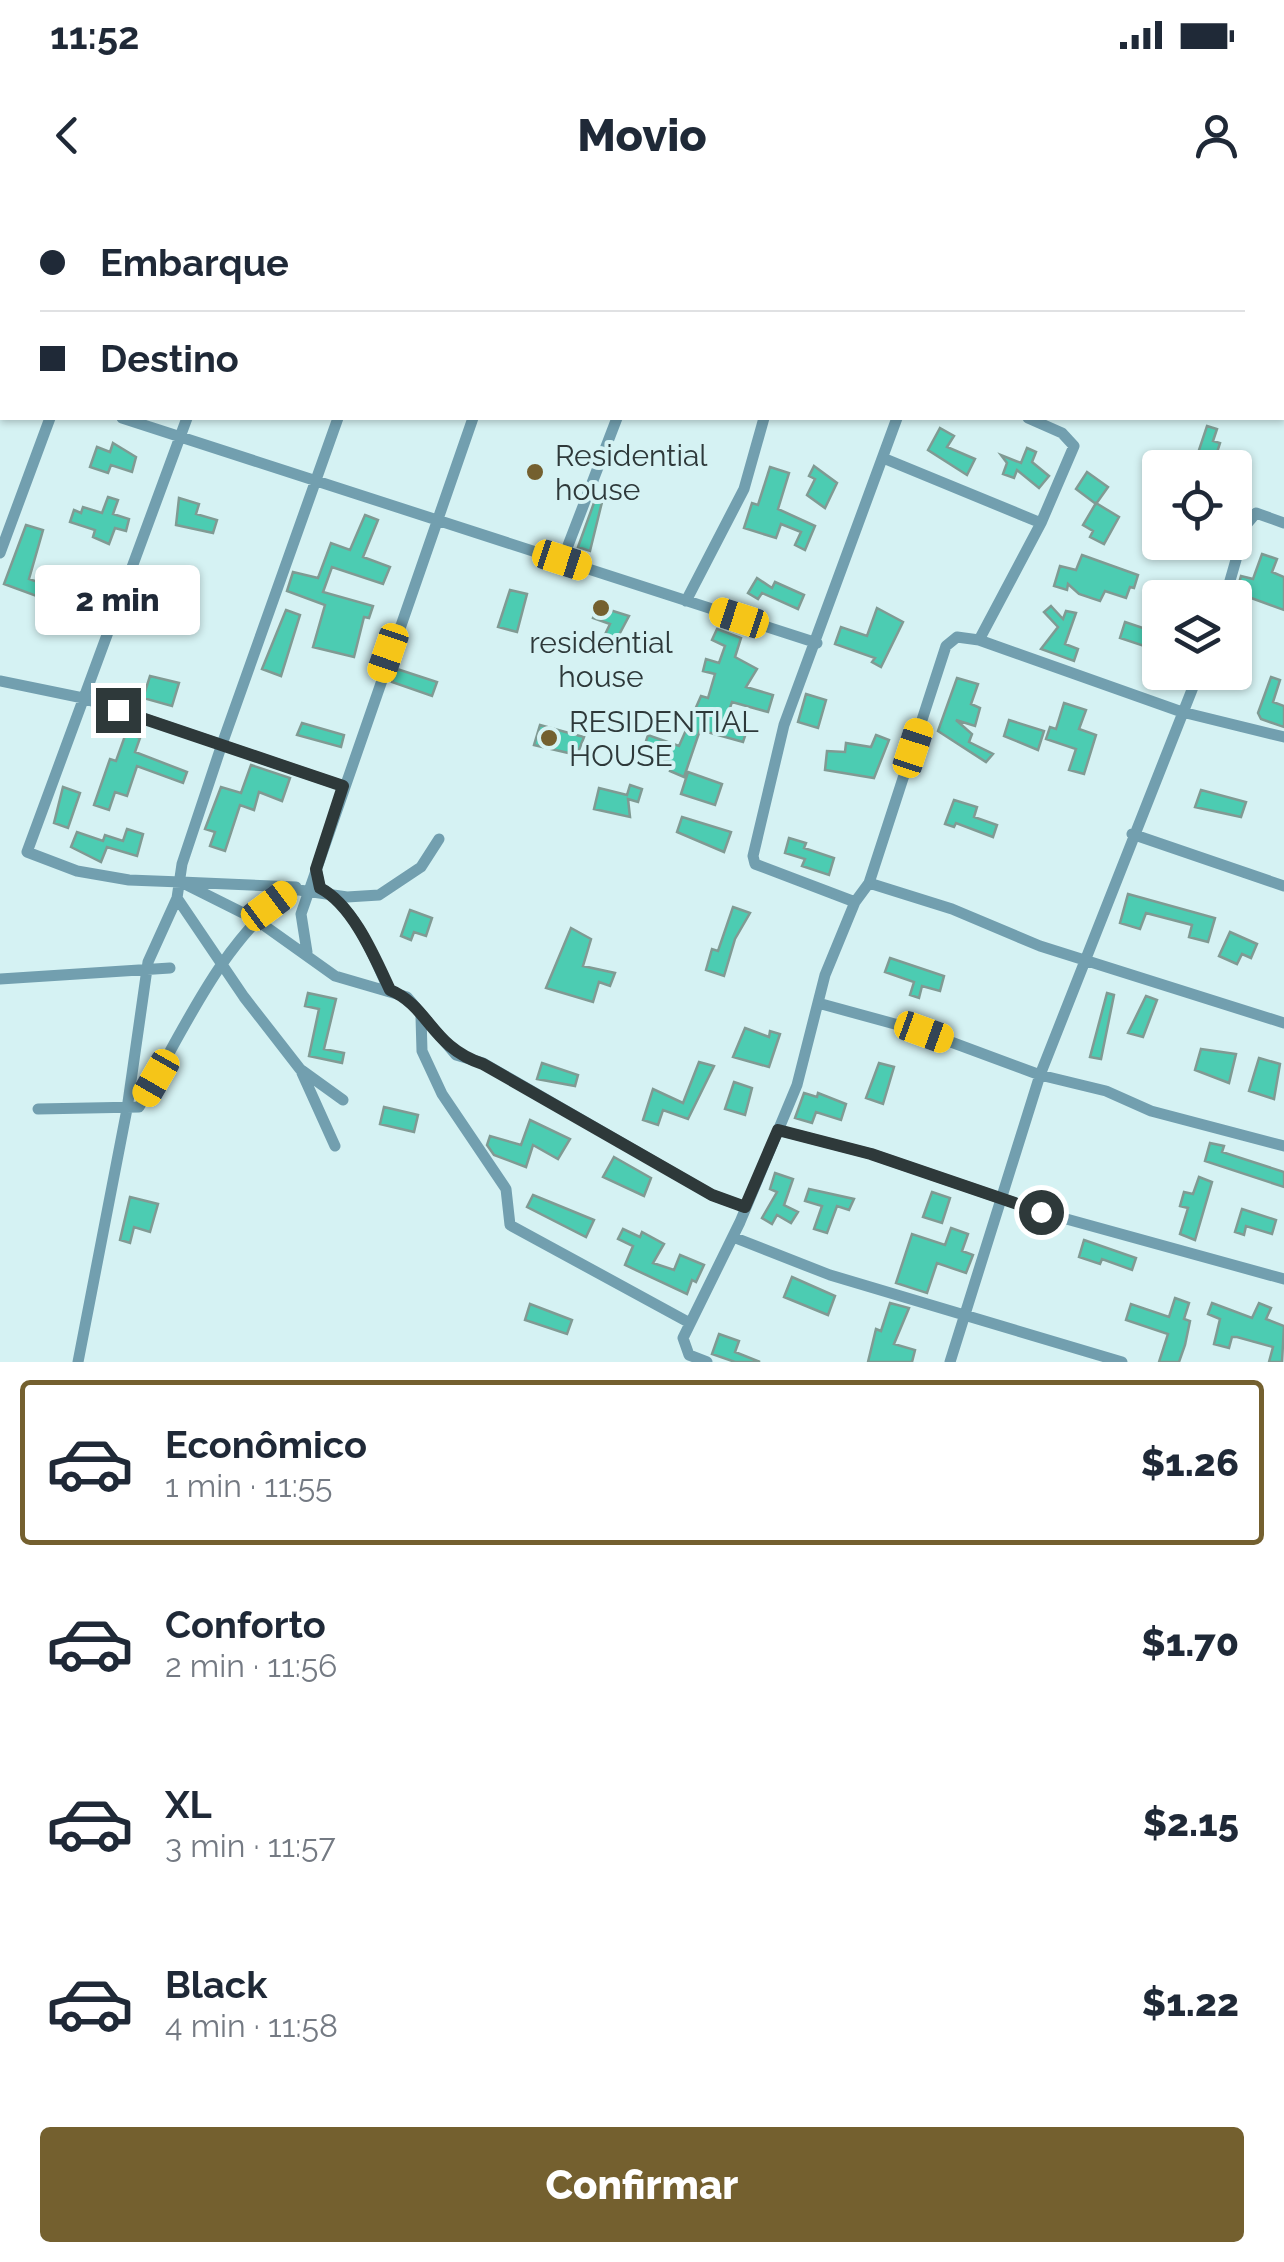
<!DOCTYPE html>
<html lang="pt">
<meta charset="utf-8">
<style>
:root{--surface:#fff;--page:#f2f2f3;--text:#1f2937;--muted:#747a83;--line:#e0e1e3;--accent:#74602f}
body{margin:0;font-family:Raleway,sans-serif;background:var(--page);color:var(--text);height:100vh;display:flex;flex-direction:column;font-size:38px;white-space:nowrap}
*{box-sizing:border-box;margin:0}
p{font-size:32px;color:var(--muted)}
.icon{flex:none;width:55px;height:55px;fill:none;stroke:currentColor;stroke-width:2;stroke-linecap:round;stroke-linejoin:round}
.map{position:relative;height:1162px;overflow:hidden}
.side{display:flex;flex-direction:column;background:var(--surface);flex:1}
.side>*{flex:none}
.guide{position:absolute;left:0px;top:0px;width:1285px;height:220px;box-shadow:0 2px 8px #0004;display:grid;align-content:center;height:220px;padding:0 40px;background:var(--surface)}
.buttons{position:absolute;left:1142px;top:250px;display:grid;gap:20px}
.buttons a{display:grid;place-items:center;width:110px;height:110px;border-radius:10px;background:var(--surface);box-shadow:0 2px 8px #0004;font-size:50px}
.end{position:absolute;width:45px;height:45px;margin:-22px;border:12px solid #2e393a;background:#fff;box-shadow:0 0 0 5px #fff}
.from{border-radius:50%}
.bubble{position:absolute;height:70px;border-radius:10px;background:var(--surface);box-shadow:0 2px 8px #0004;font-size:32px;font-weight:800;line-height:70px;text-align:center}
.car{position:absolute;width:30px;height:60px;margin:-30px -15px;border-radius:12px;box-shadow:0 0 8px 2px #0007;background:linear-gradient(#f5c518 24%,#345 0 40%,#f5c518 0 76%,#345 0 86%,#f5c518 0)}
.guide b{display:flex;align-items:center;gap:35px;height:95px;font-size:38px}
.guide b+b{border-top:2px solid var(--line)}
.guide i{width:25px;height:25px;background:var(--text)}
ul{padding:18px 0 0;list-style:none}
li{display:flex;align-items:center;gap:30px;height:165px;margin:0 20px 15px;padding:0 20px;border:5px solid transparent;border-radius:10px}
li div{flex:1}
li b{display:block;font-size:38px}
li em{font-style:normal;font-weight:800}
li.on{border-color:var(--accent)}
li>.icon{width:90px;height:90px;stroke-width:1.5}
.button{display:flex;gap:20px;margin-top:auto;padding:20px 40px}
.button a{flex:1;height:115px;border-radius:10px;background:var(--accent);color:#fff;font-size:40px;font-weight:800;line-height:115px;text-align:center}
.status{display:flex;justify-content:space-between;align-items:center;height:70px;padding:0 50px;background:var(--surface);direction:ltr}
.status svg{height:28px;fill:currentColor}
header{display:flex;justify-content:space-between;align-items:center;height:130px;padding:0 40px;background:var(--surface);font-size:45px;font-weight:800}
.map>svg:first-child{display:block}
</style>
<div class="status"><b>11:52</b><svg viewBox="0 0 49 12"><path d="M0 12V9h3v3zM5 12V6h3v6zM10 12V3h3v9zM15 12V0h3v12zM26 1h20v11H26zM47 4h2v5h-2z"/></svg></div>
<header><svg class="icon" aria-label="back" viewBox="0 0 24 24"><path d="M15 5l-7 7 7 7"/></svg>Movio<svg class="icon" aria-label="person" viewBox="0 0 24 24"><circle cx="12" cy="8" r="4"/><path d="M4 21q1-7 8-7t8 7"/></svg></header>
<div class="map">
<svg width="1284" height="1162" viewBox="0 0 1284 1162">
<rect width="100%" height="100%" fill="#d5f2f3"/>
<path fill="#4cccb2" stroke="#809a93" stroke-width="2.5" d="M1207,226L1217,229L1213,241L1220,243L1212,268H1193Z
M940,228L954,236L947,247L975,259L967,275L928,250Z
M113,243L136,257L132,272L111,265L108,273L90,267L97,247L110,252Z
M1027,248L1036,252L1032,262L1049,276L1039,288L1017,270L1014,278L1003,274L1007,263L1001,255L1021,263Z
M814,266L837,283L825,308L807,295L815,279L809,276Z
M770,267L789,273L778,309L815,326L805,350L795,345L801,332L781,324L776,338L744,328L752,303L758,305Z
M1087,272L1108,287L1096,304L1076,289Z
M108,297L118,300L113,314L129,319L126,331L115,328L109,344L93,337L95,330L70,322L74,310L81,313L83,307L102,313Z
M179,298L199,304L196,314L217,320L213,333L176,325Z
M595,300L602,302L590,351L578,347Z
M1096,303L1119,317L1104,344L1090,337L1093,331L1083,325Z
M365,315L378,320L363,357L390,367L383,384L332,367L323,392L373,406L369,418L364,417L354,457L313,447L325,405L287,391L293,372L318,378L331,343L350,350Z
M26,325L43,330L29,379L55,388L50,401L4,384Z
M1262,354L1277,359L1272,372L1284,377V410L1243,395L1242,399L1235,397L1241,376L1253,379Z
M1082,355L1138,375L1134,388L1130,387L1126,398L1105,391L1100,401L1079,394L1068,384L1067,390L1054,386L1060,366L1076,370Z
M757,378L772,388L775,382L804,395L798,409L762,393L758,399L748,393Z
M510,390L527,394L517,432L498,427Z
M597,406L629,416L611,450L600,445L610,424L593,418Z
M1051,406L1063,419L1066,411L1076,413L1065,444L1078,449L1074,461L1041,449L1058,427L1044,412Z
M877,408L903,422L881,467L872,462L875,458L835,444L841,427L867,436Z
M286,410L300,415L281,476L262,469Z
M1125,422L1155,432L1150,448L1120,438Z
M717,429L741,438L735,457L757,469L746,487L773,495L768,512L732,502L724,525L746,533L743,542L700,530L684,577L670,571L673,563L642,553L648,535L679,546L701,496L708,498L715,474L703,471L706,459L719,463L725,446L712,440Z
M397,469L437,482L432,496L392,482Z
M150,476L179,483L172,506L143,498Z
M1271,477L1280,480L1273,502L1284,506V527L1261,519L1258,513Z
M957,478L978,484L971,504L980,508L975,526L956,520L972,534L969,542L993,554L986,562L938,531Z
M806,494L826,500L818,528L798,522Z
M1064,503L1086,510L1079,529L1096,535L1084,574L1069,570L1076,549L1046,539L1050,527L1056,529Z
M1009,520L1044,531L1038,550L1004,536Z
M302,523L344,535L341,547L297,535Z
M540,525L584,537L577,555L534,545Z
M126,533L140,538L135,552L187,572L183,583L137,566L127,596L115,592L109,610L94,605L110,559L116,561Z
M876,535L889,540L874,578L825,570L827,551L845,552L846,543L871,547Z
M251,565L290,578L282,601L259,592L254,610L240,605L225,651L210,646L215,632L205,629L221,587L241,593Z
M688,572L722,584L715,605L681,594Z
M630,585L642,589L638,602L628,599L630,617L594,609L599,588L627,595Z
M63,587L80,593L68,628L54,623Z
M1201,590L1246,602L1241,617L1195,607Z
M954,600L977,607L974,617L997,625L993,637L956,623L954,627L945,624Z
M682,617L731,632L724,652L677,632Z
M127,629L143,634L137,656L107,647L101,662L71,647L77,632L103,641L105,635L123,641Z
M789,638L806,643L804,648L834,658L829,675L802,666L805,659L785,653Z
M1128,694L1215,718L1208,742L1189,737L1192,725L1146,713L1140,729L1120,723Z
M733,707L750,713L735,739L724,776L706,770L712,749L718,751Z
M410,710L432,718L426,736L414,732L411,740L401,736Z
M571,728L591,739L583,766L615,773L610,786L599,782L593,802L546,788Z
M1230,732L1257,744L1251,758L1242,754L1237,764L1219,756Z
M890,758L944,776L940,791L922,786L919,798L910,795L914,782L885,772Z
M308,793L336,799L324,849L344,853L342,863L309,856L319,809L305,806Z
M1107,793L1114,795L1101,859L1090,857Z
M1146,796L1157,800L1143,837L1128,833Z
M745,828L769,837L770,831L780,834L769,867L733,857Z
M1201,849L1236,854L1229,883L1195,870Z
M1259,858L1280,864L1274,899L1249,891Z
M699,862L714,866L688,919L663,910L658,925L643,920L653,889L683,903Z
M542,863L578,875L575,886L537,879Z
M879,863L894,867L883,904L866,898Z
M734,882L752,888L745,915L725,909Z
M804,893L817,897L818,893L846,904L841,920L816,912L812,923L795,918Z
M384,907L418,915L414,932L380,924Z
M530,920L570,939L558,959L533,945L526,967L494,955L487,945L490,936L521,945Z
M1210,943L1224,946L1222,952L1284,972V987L1205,961Z
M614,957L651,978L644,996L603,977Z
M775,973L793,979L784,1005L798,1012L791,1023L777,1015L772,1024L762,1018L777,992L770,989Z
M1199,977L1212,982L1195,1040L1180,1034L1188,1008L1180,1006L1184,992L1193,994Z
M809,989L854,999L849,1010L837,1006L827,1033L814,1029L822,1006L805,1001Z
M932,992L950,998L942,1023L923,1017Z
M533,995L594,1020L586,1037L527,1007Z
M130,997L158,1004L150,1032L134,1027L130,1043L120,1040Z
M1242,1009L1276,1020L1272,1034L1246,1026L1244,1035L1235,1032Z
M951,1028L968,1034L962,1051L973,1055L966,1073L937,1063L927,1093L896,1083L912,1034L945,1045Z
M623,1029L640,1037L642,1032L664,1044L653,1063L674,1070L680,1055L704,1065L696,1082L692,1080L687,1094L625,1065L633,1046L618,1039Z
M1084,1040L1136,1058L1132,1070L1102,1059L1100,1064L1079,1057Z
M792,1077L835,1096L828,1115L784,1097Z
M1175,1098L1189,1103L1184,1119L1190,1121L1185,1145L1179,1162H1159L1168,1134L1126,1120L1131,1104L1169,1117Z
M890,1103L909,1108L894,1144L915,1150L912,1162H868L876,1129L881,1131Z
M1212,1103L1252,1118L1259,1103L1271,1108L1266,1119L1284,1126L1282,1162H1269L1273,1147L1237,1137H1232L1229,1148L1214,1144L1220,1119L1208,1114Z
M530,1104L572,1120L567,1134L525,1120Z
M719,1134L739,1141L735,1152L760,1162H735L712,1154Z"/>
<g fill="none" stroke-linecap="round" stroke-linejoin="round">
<path stroke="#729faf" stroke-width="11" d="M365,0L373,2
M1209,0L1215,2
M126,2L127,0
M268,2L269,0
M413,2V0
M556,2L557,0
M703,2L704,0
M844,2L845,0
M979,2L981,0
M1110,2L1111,0
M1282,33L1284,34
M1282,176L1284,177
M0,178H2
M122,218L817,443
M187,218L27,652L77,671L129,680L181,682L255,719L335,776L407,797L456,855L483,863L712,995L745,1007
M883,258L1041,323
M0,353L50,218
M562,361L617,218
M1225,398L1246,325L1256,313L1284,323
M686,401L744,289L764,218
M979,440L1041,323L1074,246L1062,233L1028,218
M0,481L83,498L343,586
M1132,634L1284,686
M316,669L320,688C353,704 375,758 389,791
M181,682L296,687
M869,683L952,709L1040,746L1284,823
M177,698L244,797L300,869L343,900
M855,702L755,664L753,656L784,525L897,218
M307,752L301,714L473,218
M0,779L170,768
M818,803L924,832L1040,875L1106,891L1151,911L1284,946
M421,817L422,851L442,894L506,989L510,1025L688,1122
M302,873L335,946
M38,909L139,907C184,830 220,743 292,689L347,697L379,695L421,667L439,639
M778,930L871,954L1041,1012L1284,1079
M733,1037L830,1075L1122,1162
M78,1162L127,909L148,762L177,698L182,664L221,547L338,218
M707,1162L689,1155L683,1138L740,1022L797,885L825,775L855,702L869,683L946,446L957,437L979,440L1182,512L1284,537
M950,1162L1040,875L1199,472"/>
</g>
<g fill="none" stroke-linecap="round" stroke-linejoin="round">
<path stroke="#2e393a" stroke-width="12" d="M118,510L343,586L316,669L320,688C353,705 375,758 390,790C429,806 431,847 483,864L712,995L745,1007L778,930L871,954L1041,1012"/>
</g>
<g fill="#74602f" stroke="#d5f2f3" stroke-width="4">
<circle cx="535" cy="272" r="10"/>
<circle cx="601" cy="408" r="10"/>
<circle cx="549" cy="538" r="10"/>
</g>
<g text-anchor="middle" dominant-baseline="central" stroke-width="8" stroke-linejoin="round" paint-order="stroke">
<g font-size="30" fill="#2e393a" stroke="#d5f2f3" text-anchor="start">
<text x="555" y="255">Residential<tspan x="555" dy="34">house</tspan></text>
<text x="601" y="442" text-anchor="middle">residential<tspan x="601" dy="34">house</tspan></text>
<text x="569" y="521">RESIDENTIAL<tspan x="569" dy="34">HOUSE</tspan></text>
</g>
</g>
</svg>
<div class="buttons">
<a><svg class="icon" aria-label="locate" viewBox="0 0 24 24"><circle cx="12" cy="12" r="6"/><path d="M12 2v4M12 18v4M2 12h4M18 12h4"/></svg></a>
<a><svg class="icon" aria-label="layers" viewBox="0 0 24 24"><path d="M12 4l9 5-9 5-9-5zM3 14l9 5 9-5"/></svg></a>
</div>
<i class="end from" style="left:1041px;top:1012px"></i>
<i class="end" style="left:118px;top:510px"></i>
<div class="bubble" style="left:35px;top:365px;width:165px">2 min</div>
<i class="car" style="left:562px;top:360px;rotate:108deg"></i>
<i class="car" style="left:739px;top:418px;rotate:288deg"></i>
<i class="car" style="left:388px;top:453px;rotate:199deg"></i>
<i class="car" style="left:913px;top:548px;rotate:18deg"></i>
<i class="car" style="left:269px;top:706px;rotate:53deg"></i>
<i class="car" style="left:924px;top:832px;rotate:110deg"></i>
<i class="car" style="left:156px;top:878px;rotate:210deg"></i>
<div class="guide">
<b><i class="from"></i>Embarque</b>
<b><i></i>Destino</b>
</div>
</div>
<section class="side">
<ul>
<li class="on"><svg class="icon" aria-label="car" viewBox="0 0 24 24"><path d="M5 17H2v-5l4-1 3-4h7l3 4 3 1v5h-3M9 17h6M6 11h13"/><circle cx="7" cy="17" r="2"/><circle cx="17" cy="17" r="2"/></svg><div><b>Econômico</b><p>1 min · 11:55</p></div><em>$1.26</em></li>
<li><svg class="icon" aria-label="car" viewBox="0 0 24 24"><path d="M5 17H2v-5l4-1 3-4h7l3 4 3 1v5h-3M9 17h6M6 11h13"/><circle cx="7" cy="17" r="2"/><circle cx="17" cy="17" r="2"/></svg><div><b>Conforto</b><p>2 min · 11:56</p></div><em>$1.70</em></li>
<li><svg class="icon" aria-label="car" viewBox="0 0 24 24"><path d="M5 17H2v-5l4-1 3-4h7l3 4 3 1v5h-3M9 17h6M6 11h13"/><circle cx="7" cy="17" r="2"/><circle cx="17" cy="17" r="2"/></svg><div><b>XL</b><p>3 min · 11:57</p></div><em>$2.15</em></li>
<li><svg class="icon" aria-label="car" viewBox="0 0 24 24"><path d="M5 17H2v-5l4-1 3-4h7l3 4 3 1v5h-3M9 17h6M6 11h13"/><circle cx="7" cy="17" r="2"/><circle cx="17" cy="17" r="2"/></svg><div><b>Black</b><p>4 min · 11:58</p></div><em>$1.22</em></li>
</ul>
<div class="button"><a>Confirmar</a></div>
</section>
